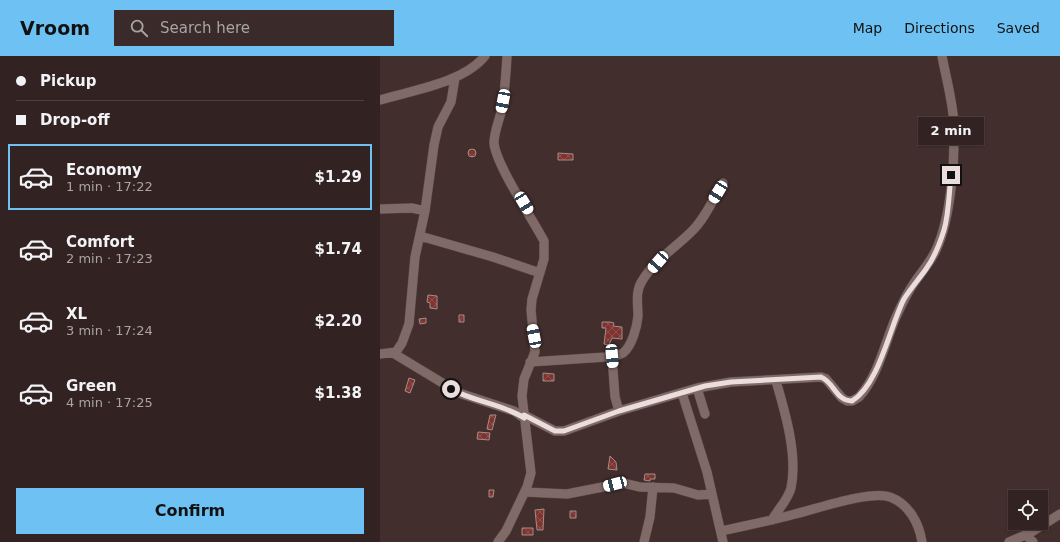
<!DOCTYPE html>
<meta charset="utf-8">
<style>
:root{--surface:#322221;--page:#3a2a2a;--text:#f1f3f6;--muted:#a8a4a5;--line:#4d3f3f;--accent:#6dc2f3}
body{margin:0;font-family:"DejaVu Sans",sans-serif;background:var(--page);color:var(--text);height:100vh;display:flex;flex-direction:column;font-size:15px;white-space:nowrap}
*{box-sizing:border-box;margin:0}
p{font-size:13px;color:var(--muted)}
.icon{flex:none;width:22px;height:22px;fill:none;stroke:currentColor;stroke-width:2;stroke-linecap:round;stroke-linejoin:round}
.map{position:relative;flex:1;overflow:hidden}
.panel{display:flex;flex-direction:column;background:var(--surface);width:380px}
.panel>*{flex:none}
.guide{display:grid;align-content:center;height:88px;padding:0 16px;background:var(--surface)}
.fabs{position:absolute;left:628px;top:434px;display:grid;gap:8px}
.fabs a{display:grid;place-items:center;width:40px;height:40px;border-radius:0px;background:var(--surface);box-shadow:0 1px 3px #0004,0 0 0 1px var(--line);font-size:20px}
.end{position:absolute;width:18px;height:18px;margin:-9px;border:5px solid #eadddb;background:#111;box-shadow:0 0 0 2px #111}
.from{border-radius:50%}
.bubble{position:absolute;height:28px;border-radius:0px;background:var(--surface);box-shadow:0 1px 3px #0004,0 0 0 1px var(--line);font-size:13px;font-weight:700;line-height:28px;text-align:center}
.car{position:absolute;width:12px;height:24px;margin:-12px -6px;border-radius:5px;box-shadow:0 0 3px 1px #0007;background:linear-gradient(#fff 24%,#345 0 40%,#fff 0 76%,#345 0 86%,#fff 0)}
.guide b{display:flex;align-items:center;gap:14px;height:38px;font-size:15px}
.guide b+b{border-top:1px solid var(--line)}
.guide i{width:10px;height:10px;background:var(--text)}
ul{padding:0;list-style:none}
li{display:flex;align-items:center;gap:12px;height:66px;margin:0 8px 6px;padding:0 8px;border:2px solid transparent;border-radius:0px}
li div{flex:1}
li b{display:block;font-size:15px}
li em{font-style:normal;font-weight:700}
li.current{border-color:var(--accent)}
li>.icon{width:36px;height:36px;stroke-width:1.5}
.cta{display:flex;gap:8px;margin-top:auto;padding:8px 16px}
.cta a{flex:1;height:46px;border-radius:0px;background:var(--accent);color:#111;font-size:16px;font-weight:700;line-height:46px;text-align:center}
header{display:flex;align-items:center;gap:24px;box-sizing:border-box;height:56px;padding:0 20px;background:var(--accent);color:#111}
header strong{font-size:19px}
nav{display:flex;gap:22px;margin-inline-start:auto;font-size:14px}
.search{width:280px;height:36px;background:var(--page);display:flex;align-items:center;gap:10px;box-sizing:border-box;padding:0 14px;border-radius:0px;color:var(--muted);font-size:15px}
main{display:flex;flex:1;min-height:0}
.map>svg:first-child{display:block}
</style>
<header>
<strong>Vroom</strong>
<div class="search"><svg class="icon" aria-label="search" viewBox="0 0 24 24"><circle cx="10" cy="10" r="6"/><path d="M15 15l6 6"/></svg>Search here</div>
<nav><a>Map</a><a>Directions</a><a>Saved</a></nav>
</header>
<main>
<section class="panel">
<div class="guide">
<b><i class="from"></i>Pickup</b>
<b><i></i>Drop-off</b>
</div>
<ul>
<li class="current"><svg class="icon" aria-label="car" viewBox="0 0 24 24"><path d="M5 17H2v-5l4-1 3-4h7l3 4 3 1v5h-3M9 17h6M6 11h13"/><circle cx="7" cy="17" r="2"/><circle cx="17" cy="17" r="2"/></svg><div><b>Economy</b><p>1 min · 17:22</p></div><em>$1.29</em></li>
<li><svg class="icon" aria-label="car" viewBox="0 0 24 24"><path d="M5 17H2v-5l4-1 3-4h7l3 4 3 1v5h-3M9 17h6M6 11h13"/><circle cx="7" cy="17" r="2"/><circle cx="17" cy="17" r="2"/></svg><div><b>Comfort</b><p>2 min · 17:23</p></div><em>$1.74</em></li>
<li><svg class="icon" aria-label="car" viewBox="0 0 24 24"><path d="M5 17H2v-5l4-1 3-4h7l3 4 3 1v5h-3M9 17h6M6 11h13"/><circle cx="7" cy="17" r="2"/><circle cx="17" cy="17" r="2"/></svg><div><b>XL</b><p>3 min · 17:24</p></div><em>$2.20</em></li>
<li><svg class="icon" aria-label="car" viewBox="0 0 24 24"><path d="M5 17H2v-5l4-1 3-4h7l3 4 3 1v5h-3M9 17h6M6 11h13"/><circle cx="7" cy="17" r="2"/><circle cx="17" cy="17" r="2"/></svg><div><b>Green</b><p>4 min · 17:25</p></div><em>$1.38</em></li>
</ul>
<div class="cta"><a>Confirm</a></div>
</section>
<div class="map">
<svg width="680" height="486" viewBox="0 0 680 486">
<defs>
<pattern id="building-cross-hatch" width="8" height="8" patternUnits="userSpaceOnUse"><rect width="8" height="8" fill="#7e332f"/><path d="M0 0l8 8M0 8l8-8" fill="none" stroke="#90504d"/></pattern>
</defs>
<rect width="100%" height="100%" fill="#422e2c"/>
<path fill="url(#building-cross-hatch)" stroke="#a48c89" d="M88 97a4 4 0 1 1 8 0a4 4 0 1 1-8 0Z
M178,97L193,98V104H178Z
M48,239L57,240V253L50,252V247L47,246Z
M79,259H84V266H79Z
M46,262V267L40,268L39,263Z
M222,266H230L234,267L233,270L242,271V283L232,282L229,289L224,288L226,272H222Z
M163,317L174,318V325H163Z
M29,322L35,324L30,337L25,335Z
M110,359H116L112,374L107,373Z
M98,376L110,377L109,384L97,383Z
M230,400L236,406L237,414L228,413Z
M265,418H275V423H270V425L264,424Z
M109,434H114L113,441H109Z
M164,453L163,474H157L155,454Z
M190,455H196V462H190Z
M142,472H153V479H142Z"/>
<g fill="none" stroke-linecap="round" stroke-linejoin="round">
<g stroke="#5a4a48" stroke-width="10">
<path id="minor" d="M0,44C33,34 83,27 105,0
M0,153L32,152L45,155
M40,180L113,201L160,217
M13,297L79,337L134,355L144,362
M0,298L16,296L22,287L29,268L35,201L45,155L54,89L58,71L71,46L75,22
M232,300L235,341L239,355
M150,306L226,301C232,300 238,300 243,297C252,290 257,271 258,260C258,248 255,236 262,225C274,205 295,192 311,176C325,163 333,143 343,127
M317,332L325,358
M302,337L327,416L343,486
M144,359L175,375H184L239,355L317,332L351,326L441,321L446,323L462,342L467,345H472L479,341C498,321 505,286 516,261C521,250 527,237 534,227C542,215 550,207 556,194C571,162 575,104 574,69C573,46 566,22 562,0
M145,436L187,438L243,427L260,431L294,432L318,439L332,438
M392,464C398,453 408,444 411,432C418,399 405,356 396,325
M341,475C365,470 390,465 415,458C436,453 490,434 510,441C529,448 539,467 542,486
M646,479L653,486
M118,486L126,475L147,431L151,417L142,340L144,323L155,296L151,254L152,243L164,203V185C152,162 116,109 114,87C114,75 120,63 122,52C125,35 126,17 127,0
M264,486L270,461L273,431
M629,486L650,477L680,458"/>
</g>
<use href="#minor" stroke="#806a67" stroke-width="9"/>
</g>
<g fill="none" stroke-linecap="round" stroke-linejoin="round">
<path stroke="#eadddb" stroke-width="5" d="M71,333C94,346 123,348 144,362V359L175,375H184L239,355L325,330L351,326L441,321C454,326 456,345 472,345C499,329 510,270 524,243C531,232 539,223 546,213C554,202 560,187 564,174C569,157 569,137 571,119"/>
</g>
</svg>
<div class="fabs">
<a><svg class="icon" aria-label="locate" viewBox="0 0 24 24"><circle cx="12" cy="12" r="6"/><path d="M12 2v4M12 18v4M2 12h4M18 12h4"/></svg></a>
</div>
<i class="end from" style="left:71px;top:333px"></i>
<i class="end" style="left:571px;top:119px"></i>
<div class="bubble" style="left:538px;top:61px;width:66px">2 min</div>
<i class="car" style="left:123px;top:45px;rotate:191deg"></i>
<i class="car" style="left:338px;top:136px;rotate:211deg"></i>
<i class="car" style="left:144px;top:147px;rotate:149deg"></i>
<i class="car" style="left:278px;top:206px;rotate:221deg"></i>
<i class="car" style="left:154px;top:280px;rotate:349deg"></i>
<i class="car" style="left:232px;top:300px;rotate:175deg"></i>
<i class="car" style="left:235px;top:428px;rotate:255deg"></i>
</div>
</main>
